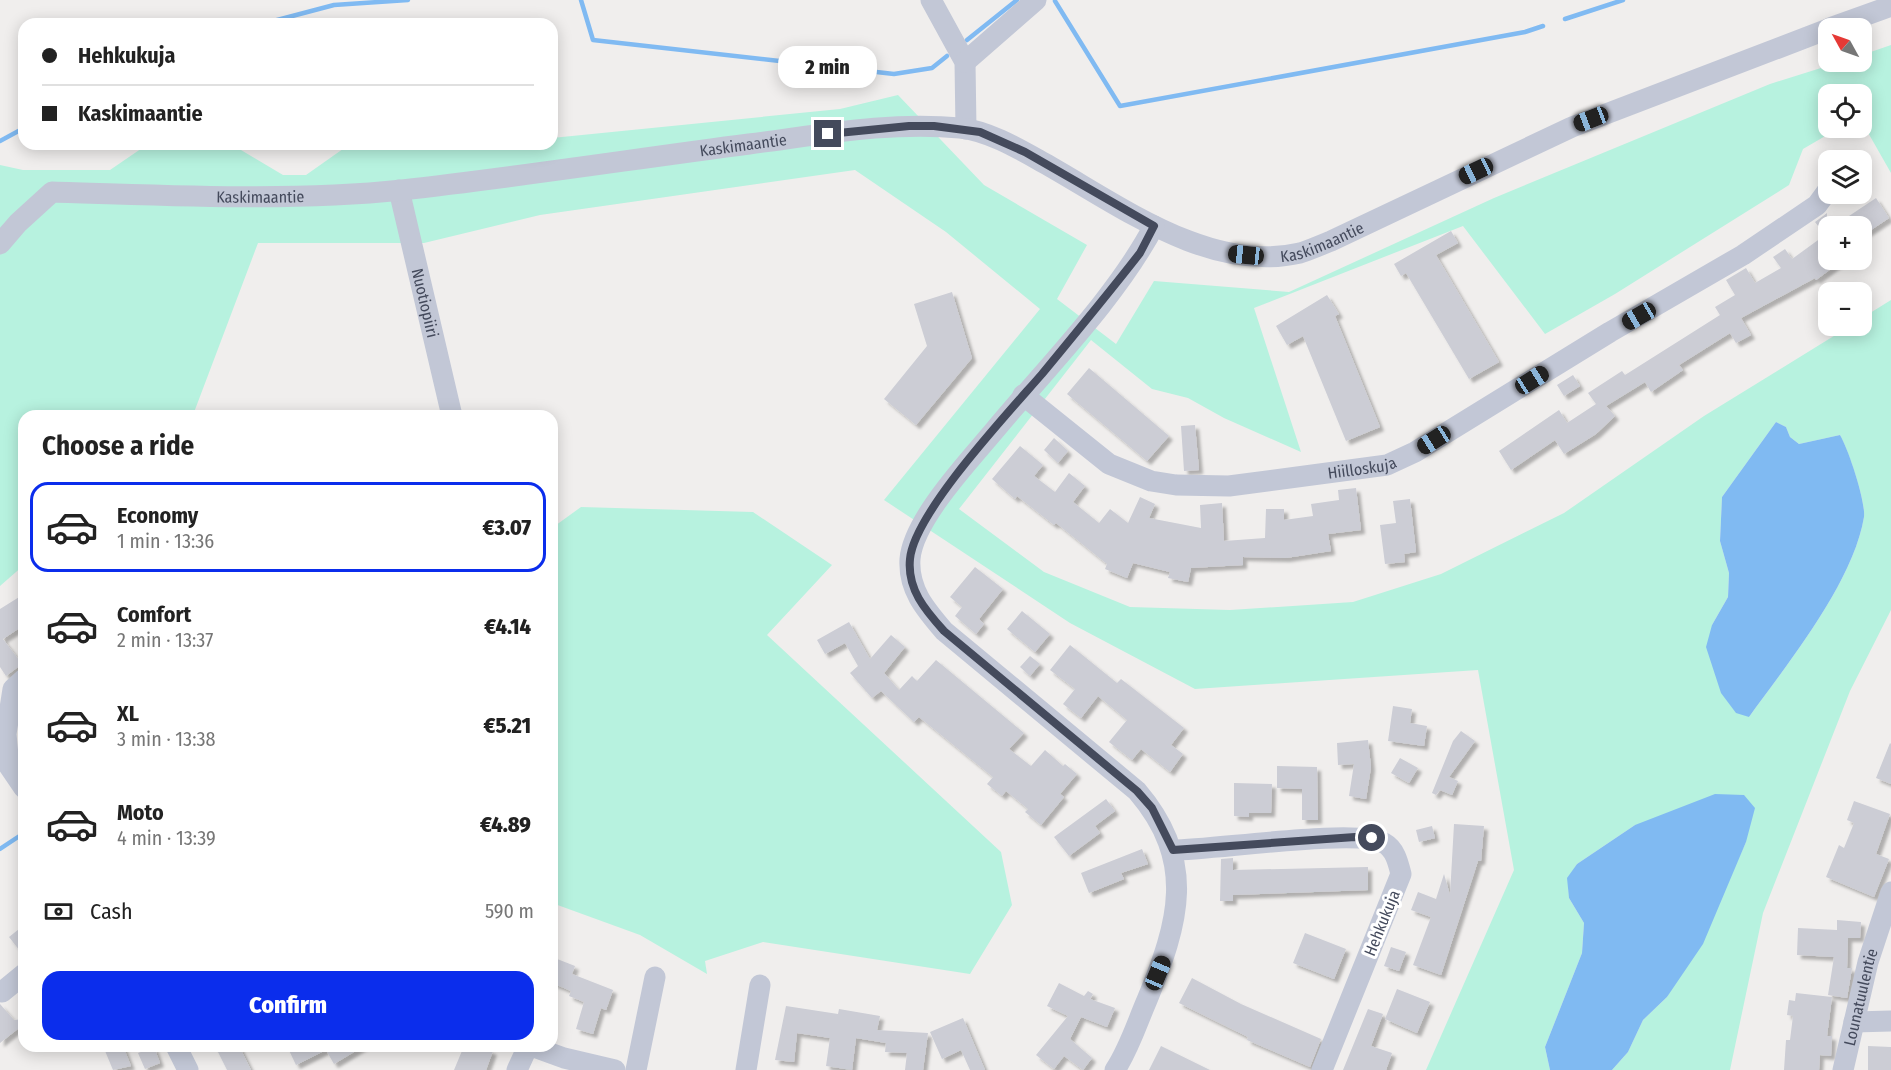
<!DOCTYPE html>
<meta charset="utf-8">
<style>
:root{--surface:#fff;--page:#f6f6f6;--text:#222;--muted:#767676;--line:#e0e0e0;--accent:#0b2dec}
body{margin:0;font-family:"Fira Sans Condensed",sans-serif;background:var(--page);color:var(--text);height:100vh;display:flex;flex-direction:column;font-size:22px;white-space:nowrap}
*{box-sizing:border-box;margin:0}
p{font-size:20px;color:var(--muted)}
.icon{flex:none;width:33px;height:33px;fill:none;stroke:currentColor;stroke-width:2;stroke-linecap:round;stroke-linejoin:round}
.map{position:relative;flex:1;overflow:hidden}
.details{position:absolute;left:18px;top:410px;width:540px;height:642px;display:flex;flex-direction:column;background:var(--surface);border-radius:18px;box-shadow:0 3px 15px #0003}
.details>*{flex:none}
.banner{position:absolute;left:18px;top:18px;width:540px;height:132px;border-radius:18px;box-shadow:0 3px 15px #0003;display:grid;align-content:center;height:132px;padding:0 24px;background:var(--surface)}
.needle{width:39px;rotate:310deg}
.fabs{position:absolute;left:1818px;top:18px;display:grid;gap:12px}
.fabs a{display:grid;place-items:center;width:54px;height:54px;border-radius:12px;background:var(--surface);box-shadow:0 3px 15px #0003;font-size:30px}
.end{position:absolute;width:27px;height:27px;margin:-14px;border:8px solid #444a5c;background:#fff;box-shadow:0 0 0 3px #fff}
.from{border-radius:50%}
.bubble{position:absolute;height:42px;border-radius:18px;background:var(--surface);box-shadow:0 3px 15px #0003;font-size:20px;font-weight:800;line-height:42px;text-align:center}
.car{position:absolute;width:18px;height:36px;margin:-18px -9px;border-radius:8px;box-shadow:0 0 4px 2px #0007;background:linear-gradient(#222 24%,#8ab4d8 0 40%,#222 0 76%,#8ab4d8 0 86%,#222 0)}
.banner b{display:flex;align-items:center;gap:21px;height:57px;font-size:22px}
.banner b+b{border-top:2px solid var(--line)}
.banner i{width:15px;height:15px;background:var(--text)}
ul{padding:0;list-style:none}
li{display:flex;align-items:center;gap:18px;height:90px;margin:0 12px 9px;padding:0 12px;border:3px solid transparent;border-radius:18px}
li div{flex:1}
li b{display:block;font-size:22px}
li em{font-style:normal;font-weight:800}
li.active{border-color:var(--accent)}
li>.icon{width:54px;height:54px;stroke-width:1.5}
h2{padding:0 24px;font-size:27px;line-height:72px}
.pay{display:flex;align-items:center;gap:15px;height:66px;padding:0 24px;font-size:22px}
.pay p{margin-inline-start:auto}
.cta{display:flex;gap:12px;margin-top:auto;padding:12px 24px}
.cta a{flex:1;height:69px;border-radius:18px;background:var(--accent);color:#fff;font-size:24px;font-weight:800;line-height:69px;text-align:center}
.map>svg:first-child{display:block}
</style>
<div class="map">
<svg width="1891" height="1070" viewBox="0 0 1891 1070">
<defs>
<filter id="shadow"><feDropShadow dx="4" dy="4" stdDeviation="1.5" flood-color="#0004"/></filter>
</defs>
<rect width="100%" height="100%" fill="#f0eeed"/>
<path fill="#b7f2df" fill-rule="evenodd" d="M1891,45V173L1862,122V94H1828V128H1839L1803,149L1789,185L1615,294L1545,334L1463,226L1254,308L1301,452L1224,418L1188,398L1152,389L1091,340L959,509L1044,572L1130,607L1230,610L1353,602L1441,574L1564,513L1704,416L1850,326H1862V318L1891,300V610L1850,691L1763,913L1730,1070H1612L1628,1052L1643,1020L1667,997L1725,888L1746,842L1635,825L1577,864L1568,878L1569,898L1584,923L1582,953L1545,1047L1550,1070H1426L1514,870L1478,670L1195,689L1070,623L884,500L1040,309L946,232L855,170L540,215L424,243H258L193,415L24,416V565L0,586V165L23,170H110L148,144H231L283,175H306L350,144H448L457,148L499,144H552V138L840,109L898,95L984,185L1087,245L1057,299L1116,344L1154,281L1289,292L1494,198L1770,84L1840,62H1862V55ZM1776,422L1786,427L1790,437L1799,444L1840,435C1848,449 1866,502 1864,517C1853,583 1788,663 1749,717L1712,625L1728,597L1729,573L1720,541L1722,497Z
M581,507L753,512L832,565L767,635L1001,852L1012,905L970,974L763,942L705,961L707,974L640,935L552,903V528Z"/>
<path fill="#80baf2" d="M1776,422L1786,427L1790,437L1799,444L1840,435C1848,448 1866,502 1864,517C1853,583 1788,663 1749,717L1736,713L1721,693L1706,647L1712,625L1728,597L1729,573L1720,541L1722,497Z
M1715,794L1744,795L1755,808L1746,842L1703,944L1667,997L1643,1020L1628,1052L1612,1070H1550L1545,1047L1582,953L1584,923L1569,898L1567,878L1577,864L1635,825Z"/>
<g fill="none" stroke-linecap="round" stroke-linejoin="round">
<path stroke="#80baf2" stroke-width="4.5" d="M581,0L593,40L894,74L932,68L947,56
M1055,1L1120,106L1525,32L1543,26
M1565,19L1623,0
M262,24L334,5L408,0
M967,40L1017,0
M0,141L24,128
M0,849L24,833"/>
</g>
<path fill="#cccdd5" filter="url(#shadow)" d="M1876,198L1889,218L1862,236V226H1852L1846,218Z
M1827,213V260H1843L1816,280L1815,278L1741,318L1751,335L1736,343L1730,333L1679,365L1683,370L1651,392L1645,382L1606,406L1615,416L1596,434L1564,454L1555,440L1511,470L1499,451L1559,410L1567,423L1596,404L1588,393L1622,371L1625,375L1720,315L1715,307L1735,295L1726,280L1746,268L1755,283L1781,268L1773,257L1785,249L1792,259L1825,235L1815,222Z
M1451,231L1458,243L1436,255L1499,362L1469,379L1406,273L1401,276L1394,264Z
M952,292L972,358L916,425L884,399L927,346L914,304Z
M1327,295L1339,314L1335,316L1380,427L1346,441L1303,336L1287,345L1276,326Z
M1089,368L1169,436L1147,461L1067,394Z
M1573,375L1580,386L1564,396L1557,385Z
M1195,425L1199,470L1184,471L1181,426Z
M1054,438L1068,451L1058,463L1044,450Z
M1020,446L1043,465L1034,476L1055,492L1069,473L1085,486L1073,502L1099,523L1110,509L1128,523L1140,497L1155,504L1149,518L1201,528L1200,505L1222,503L1224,541L1265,538L1266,509H1284V520L1313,516L1311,504L1339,500L1338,490L1356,488L1361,530L1328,534L1331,551L1286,558L1243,557V565L1191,568L1188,582L1168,578L1170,572L1133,563L1127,578L1105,569L1107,564L1056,523L1054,525L1017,496L1015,499L992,479Z
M1410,499L1416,552L1404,554L1405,562L1385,564L1380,525L1396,523L1393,501Z
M975,567L1003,589L979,619L984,624L976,634L955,616L962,607L950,597Z
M24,594V625L3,639L22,664L6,676L0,667V609Z
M1022,611L1050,634L1035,652L1007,629Z
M849,622L870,659L891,635L905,647L884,673L899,690L912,676L917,681L936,660L1024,733L1009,749L1031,766L1045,750L1063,766L1065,764L1077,774L1060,794L1064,797L1041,825L1025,812L1028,809L1006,791L1002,796L987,784L993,777L919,717L914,722L881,691L872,698L850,673L858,666L845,643L825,654L817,640Z
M1070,645L1117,683L1121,679L1184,728L1171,745L1183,754L1170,772L1141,749L1132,760L1109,742L1127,720L1098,696L1081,718L1063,704L1075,689L1050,670Z
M1030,656L1040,664L1030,676L1020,667Z
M1393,706L1412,709L1410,723L1427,726L1424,746L1388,741Z
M1461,731L1475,741L1449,777L1458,781L1452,795L1440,790L1436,795L1432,793L1453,741Z
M1368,740L1371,767L1366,799L1349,796L1354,764L1338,765L1337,743Z
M1890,743L1891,744V784L1876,778Z
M1400,758L1418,768L1409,783L1391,773Z
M1277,766L1317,767L1318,820H1302V789L1277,788Z
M1234,783L1272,784L1271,813H1249V817L1234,816Z
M1106,799L1115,811L1095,826L1100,833L1069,856L1054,837Z
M1854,801L1890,814L1876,854L1889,859L1874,897L1826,877L1839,845L1844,848L1854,823L1847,820Z
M1454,824L1484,826L1481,861H1478L1441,975L1413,965L1431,917L1411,910L1418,892L1436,899L1444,874L1450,895Z
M1432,826L1435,838L1419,842L1416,830Z
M1142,849L1148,864L1121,873L1124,879L1089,893L1081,873Z
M1233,858V870L1368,867V890L1233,895V901H1220L1221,859Z
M1837,920L1861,922L1860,938H1848L1847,968H1852L1847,998L1828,995L1834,957L1797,955L1798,928L1837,930Z
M24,925V956L9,937Z
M1305,933L1346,949L1334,979L1293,963Z
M1391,947L1406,952L1399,971L1384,966Z
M552,957L575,966L572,974L613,990L606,1010L601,1008L593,1034L576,1029L584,1002L569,996L571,991L552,983Z
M1192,978L1241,1004L1321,1039L1310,1067L1247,1040L1248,1037L1179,1003Z
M1059,983L1084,996L1088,991L1093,994L1090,999L1115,1008L1107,1027L1081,1017L1070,1039L1092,1058L1083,1070L1064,1056L1054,1069L1036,1055L1068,1016L1047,1006Z
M1397,989L1430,1002L1417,1033L1385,1019Z
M1796,993L1832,997L1827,1036H1832L1831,1056L1820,1055L1819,1070H1784L1786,1040H1790L1793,1016L1787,1015L1789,1000L1795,1001Z
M0,1004L14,1020L24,1019V1024L0,1043Z
M786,1006L838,1014L839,1009L880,1016L877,1030L928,1033L923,1070H905L907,1053L885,1052L886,1043L856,1038L852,1070L826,1066L830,1038L797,1033L794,1062L775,1060Z
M1368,1009L1383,1014L1371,1046L1392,1053L1386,1070H1343Z
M963,1018L985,1070H970L961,1050L942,1059L930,1032Z
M103,1046H123L131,1066L113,1070Z
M215,1046H239L251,1070H227Z
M287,1046H364L334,1064L326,1050L296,1065Z
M464,1046H479L493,1051L486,1070H454Z
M1161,1046L1210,1070H1149Z
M1868,1046L1891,1047V1070H1868Z
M154,1047L160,1063L145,1069L138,1053Z"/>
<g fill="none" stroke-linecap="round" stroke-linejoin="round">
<g stroke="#c2c7d6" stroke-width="21">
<path d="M931,0L965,62L966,129"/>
<path d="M1830,28L1891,6"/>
<path d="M965,62L1036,0"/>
<path id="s1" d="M399,190L452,416"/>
<path id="s2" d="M0,244L18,223L52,192C165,195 290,202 402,190C518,177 634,159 749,144C819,135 890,121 960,128C989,131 1019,149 1044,163C1119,205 1210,274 1300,253C1310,250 1321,245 1331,241L1572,127L1828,29"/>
<path id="s3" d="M1023,395L1109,464L1151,481L1176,485L1229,486L1387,465L1415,452L1610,332L1743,255L1817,205L1828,190"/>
<path d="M24,679L13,689L6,734L9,766L24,788"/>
<path d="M1173,850C1213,850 1358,828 1384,843C1395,849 1398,862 1401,874L1322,1070"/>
<path d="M2,992L24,974"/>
<path d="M1854,1022L1891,1021"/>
<path d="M176,1046L188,1070"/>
<path d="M531,1046L564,1058L615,1070"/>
<path d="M517,1070L528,1046"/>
<path d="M636,1070L655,977"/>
<path d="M746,1070L760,985"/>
<path d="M1115,1070C1129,1049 1137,1023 1147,1000C1179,922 1197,861 1137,791L944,631C925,609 908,589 910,559C913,520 969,461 994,431C1047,367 1116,298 1154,226"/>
<path id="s4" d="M1843,1070L1868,962L1891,892"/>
</g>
</g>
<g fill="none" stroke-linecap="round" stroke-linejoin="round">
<path stroke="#444a5c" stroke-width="8" d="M828,134L909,126H934L980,132L1025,152L1154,226L1140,253C1108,294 1075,334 1042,374C1009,412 914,513 910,559C907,589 925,610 944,631L1137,791L1152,808L1173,850L1355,837L1372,838"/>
</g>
<g text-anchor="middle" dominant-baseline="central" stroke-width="6" stroke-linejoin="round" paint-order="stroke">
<g font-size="16" fill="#444a5c" stroke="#fff">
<text stroke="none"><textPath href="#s2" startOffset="768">Kaskimaantie</textPath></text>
<text stroke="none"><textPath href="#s2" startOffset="282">Kaskimaantie</textPath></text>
<text stroke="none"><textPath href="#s2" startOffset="1380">Kaskimaantie</textPath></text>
<text stroke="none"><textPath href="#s1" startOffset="116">Nuotiopiiri</textPath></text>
<text stroke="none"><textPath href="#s3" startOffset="368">Hiilloskuja</textPath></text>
<text transform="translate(1382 923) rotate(-68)">Hehkukuja</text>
<text stroke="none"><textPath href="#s4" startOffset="75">Lounatuulentie</textPath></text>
</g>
</g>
</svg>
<div class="fabs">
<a><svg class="needle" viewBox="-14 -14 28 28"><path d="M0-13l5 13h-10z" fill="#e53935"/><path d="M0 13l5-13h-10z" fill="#767676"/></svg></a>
<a><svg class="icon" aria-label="locate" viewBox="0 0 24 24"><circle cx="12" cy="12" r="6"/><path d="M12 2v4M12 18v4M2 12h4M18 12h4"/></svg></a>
<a><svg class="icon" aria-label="layers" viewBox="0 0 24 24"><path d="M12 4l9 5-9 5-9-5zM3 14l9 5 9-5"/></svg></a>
<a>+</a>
<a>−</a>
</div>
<i class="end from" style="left:1372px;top:838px"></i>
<i class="end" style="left:828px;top:134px"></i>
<div class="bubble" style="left:778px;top:46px;width:99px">2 min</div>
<i class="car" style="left:1591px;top:119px;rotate:249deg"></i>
<i class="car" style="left:1476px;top:171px;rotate:245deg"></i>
<i class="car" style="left:1246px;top:255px;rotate:276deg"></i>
<i class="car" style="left:1639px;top:316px;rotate:240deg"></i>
<i class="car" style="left:1532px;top:380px;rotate:58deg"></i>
<i class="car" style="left:1434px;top:440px;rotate:238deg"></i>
<i class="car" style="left:1158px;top:973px;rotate:23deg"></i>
<div class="banner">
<b><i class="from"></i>Hehkukuja</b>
<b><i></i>Kaskimaantie</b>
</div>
<section class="details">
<h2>Choose a ride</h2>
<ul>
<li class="active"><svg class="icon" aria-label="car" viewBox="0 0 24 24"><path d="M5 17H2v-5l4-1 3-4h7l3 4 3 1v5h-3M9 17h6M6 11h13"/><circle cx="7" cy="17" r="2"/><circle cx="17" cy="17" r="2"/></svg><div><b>Economy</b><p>1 min · 13:36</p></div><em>€3.07</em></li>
<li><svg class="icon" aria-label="car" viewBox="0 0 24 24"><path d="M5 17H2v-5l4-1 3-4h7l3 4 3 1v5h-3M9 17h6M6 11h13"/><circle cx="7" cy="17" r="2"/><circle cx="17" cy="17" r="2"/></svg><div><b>Comfort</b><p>2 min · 13:37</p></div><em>€4.14</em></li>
<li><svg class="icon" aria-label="car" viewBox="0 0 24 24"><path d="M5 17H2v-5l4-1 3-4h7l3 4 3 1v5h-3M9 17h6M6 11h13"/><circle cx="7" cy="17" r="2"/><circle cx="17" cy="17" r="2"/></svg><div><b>XL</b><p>3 min · 13:38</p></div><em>€5.21</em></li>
<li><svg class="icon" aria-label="car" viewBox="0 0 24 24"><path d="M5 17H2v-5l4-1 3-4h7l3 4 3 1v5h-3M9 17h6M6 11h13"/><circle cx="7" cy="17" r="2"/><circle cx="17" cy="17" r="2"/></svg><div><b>Moto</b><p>4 min · 13:39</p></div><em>€4.89</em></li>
</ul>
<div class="pay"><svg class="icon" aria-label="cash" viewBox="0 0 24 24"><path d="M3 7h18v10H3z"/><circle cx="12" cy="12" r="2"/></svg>Cash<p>590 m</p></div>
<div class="cta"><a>Confirm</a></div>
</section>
</div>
